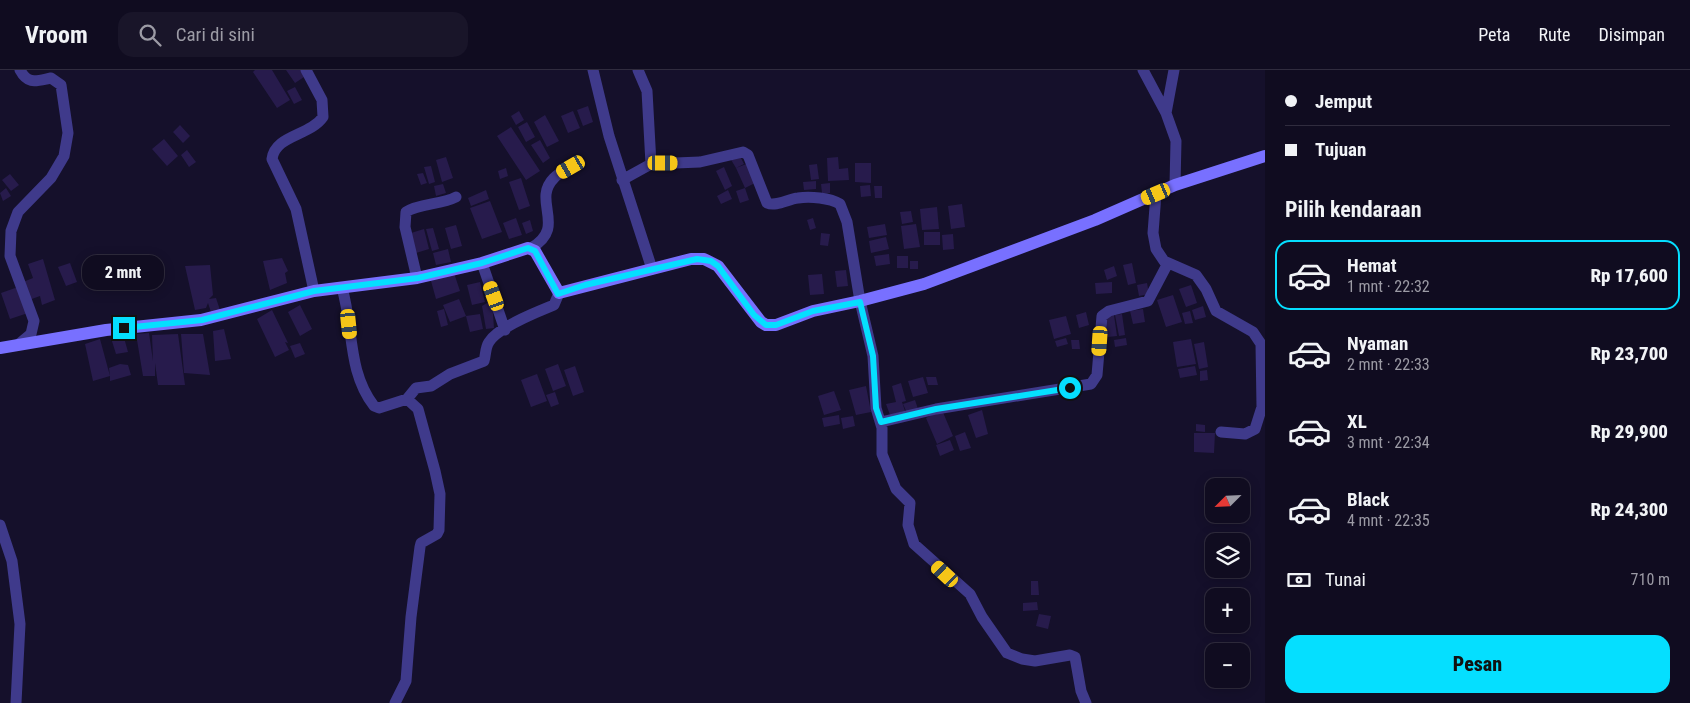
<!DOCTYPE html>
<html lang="id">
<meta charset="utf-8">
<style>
:root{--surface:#100c20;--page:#191529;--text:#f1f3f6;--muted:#9c9ba5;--line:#302c3e;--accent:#05dfff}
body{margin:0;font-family:"Roboto Condensed",sans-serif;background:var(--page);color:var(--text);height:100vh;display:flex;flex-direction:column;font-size:19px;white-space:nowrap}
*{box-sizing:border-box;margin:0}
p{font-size:16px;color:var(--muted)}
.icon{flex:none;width:28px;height:28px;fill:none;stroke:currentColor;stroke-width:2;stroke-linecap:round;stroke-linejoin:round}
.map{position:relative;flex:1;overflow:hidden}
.details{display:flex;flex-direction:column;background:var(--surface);width:425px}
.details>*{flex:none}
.hud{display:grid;align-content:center;height:110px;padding:0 20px;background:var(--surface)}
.needle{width:32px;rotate:246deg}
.controls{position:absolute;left:1205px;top:408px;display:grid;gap:10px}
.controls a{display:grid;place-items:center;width:45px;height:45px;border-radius:10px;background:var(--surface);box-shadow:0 2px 12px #0003,0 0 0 1px var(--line);font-size:25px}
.end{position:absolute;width:22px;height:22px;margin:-11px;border:6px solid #05dfff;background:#111;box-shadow:0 0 0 2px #111}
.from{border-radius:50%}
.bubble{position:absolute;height:35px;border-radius:15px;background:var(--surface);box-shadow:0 2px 12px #0003,0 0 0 1px var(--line);font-size:16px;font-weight:800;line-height:35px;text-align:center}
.car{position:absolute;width:15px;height:30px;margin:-15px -8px;border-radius:6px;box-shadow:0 0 4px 1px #0007;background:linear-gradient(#f5c518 24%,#345 0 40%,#f5c518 0 76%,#345 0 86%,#f5c518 0)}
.hud b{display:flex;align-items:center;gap:18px;height:48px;font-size:19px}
.hud b+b{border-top:1px solid var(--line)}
.hud i{width:12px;height:12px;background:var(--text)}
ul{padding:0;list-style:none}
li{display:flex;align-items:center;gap:15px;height:70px;margin:0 10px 8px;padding:0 10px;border:2px solid transparent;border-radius:15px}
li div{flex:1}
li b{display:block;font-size:19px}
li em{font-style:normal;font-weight:800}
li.current{border-color:var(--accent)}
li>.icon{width:45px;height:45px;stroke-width:1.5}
h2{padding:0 20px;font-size:22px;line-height:60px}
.pay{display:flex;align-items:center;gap:12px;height:55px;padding:0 20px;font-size:19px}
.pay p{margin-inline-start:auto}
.primary-button{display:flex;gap:10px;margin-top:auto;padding:10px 20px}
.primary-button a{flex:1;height:58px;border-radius:15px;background:var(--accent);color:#111;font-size:20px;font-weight:800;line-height:58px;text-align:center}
header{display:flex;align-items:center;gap:30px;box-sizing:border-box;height:70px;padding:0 25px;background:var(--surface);border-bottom:1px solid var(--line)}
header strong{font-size:24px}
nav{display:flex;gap:28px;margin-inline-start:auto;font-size:18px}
.search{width:350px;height:45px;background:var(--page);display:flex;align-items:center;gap:12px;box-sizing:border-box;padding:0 18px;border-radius:15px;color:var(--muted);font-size:19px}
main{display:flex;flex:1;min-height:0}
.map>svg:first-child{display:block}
</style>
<header>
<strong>Vroom</strong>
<div class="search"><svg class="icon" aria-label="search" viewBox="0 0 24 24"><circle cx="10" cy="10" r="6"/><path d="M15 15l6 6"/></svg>Cari di sini</div>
<nav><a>Peta</a><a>Rute</a><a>Disimpan</a></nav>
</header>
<main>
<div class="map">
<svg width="1265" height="633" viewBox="0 0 1265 633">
<rect width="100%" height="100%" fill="#15102b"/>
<path fill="#271b4c" d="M255,0H272L290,30L277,38L253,2Z
M286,0H304L307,5L295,13Z
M295,17L302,30L294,34L287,21Z
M588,36L593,52L583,56L577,40Z
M519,41L524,50L516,55L511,46Z
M573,41L580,58L568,63L561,46Z
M545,45L559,71L547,77L534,52Z
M527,52L535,67L526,72L518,57Z
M180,55L190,66L183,73L173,62Z
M511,57L540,101L526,110L497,66Z
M164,69L178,86L167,96L152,79Z
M540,70L550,88L543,93L531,75Z
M187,80L196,92L189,97L181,85Z
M739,84L744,94L736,98L730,88Z
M446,87L453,108L442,112L436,90Z
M838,87L839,99L848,98L849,110L828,111L827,88Z
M749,93L757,112L745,118L736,98Z
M855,93H871V113L855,112Z
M817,94L819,109L811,110L809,95Z
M431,96L435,112L429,114L424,97Z
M724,97L732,116L725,120L716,101Z
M506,98L508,106L500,109L498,101Z
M423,103L427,113L421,115L417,104Z
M10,104L19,115L11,121L2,110Z
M521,108L530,136L519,140L509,112Z
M816,111V119L804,120L803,112Z
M830,113V123H822L821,114Z
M443,114L446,123L436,126L434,116Z
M870,115L871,126L861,127L860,116Z
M874,116H882V128H875Z
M6,118L11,126L3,131L0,123Z
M745,118L749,130L740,133L736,121Z
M486,120L489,129L471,136L468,128Z
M728,120L732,129L721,134L717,126Z
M490,131L502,162L482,169L470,138Z
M962,134L965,157L951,159L948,136Z
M937,137L939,159L922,160L920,139Z
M911,141L913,152L902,154L900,142Z
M516,148L522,165L509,169L503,153Z
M813,148L816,158L810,160L807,150Z
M530,150L533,161L526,164L522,153Z
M885,154L887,165L869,168L867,157Z
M916,154L920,177L904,179L901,156Z
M456,155L462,176L451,179L445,158Z
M433,158L439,179L432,181L426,159Z
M424,159L429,179L416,183L411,163Z
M924,162H940V175H924Z
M821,163L830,164L828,176L820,175Z
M953,164L954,179L943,180L942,165Z
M886,167L889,179L871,183L869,171Z
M448,179L451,192L436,195L433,183Z
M889,184L890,194L876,196L874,186Z
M897,186H908V198H897Z
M282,188L288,201L285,203L287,213L270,220L263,191Z
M43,189L55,230L42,235L40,226L29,230L23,212L33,208L28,194Z
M910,191H918V199H910Z
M70,193L77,212L66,216L58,197Z
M1132,193L1136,213L1128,215L1123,195Z
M210,195L213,225L209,229L216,228L220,240L211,242L208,233L206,238L195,240L185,196Z
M1114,196L1117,206L1107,210L1104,200Z
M846,200L848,216L837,217L835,201Z
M454,203L460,221L436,229L431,211Z
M822,204L824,224L810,225L808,205Z
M480,212L485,232L472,235L467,215Z
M1112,212V223L1096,224L1095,213Z
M1147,213L1149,224L1139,226L1137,215Z
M1191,215L1197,233L1186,237L1179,219Z
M18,217L28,243L10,249L1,223Z
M1173,225L1182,252L1166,257L1157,230Z
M459,229L466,246L450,252L443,235Z
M492,230L494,258L486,259L482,236Z
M300,235L312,259L300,266L288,242Z
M1203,236L1206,247L1195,250L1192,240Z
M444,239L448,255L441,257L437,241Z
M1143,239L1145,252L1133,254L1130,241Z
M272,240L288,273L285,272L289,280L275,287L257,249Z
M1190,241L1193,253L1185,254L1182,243Z
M1086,242L1089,255L1079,258L1076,245Z
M480,244L483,259L470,262L466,246Z
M1122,244L1125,265L1119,266L1115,245Z
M1114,245L1117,266L1108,267L1105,246Z
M1066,246L1071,264L1054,269L1049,250Z
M224,259L231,289L215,291L213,261Z
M149,263L153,291L152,265L178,264L185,315H158L155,293V306H143L136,264Z
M123,264L128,282L116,284L111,268Z
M181,264H203L210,305L184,303Z
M1066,268L1068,274L1057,277L1055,271Z
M1126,268L1127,275L1115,277L1114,270Z
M100,269L110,306L109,298L120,294L128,295L131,305L110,311V306L93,311L85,274Z
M1191,269L1196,294L1177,297L1173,272Z
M1071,270H1079L1080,279H1072Z
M1204,272L1208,297L1199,299L1194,274Z
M300,273L305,284L295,288L290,276Z
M558,294L566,316L553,321L545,299Z
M575,296L584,322L573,326L564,300Z
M1195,296L1197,305L1180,308L1178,299Z
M1207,300L1208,310L1200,311V301Z
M537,304L547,331L531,337L521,310Z
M923,307L928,323L913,327L908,311Z
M926,307H936L938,315H928Z
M901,313L906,331L902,332L905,341L890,345L886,334L896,332L892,316Z
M866,316L871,342L856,345L849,320Z
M834,321L841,340L824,345L818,326Z
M555,322L559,334L551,337L546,325Z
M915,330L918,339L907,343L903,334Z
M942,340L953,366L937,374L926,348Z
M982,340L988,364L976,368L968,345Z
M839,345L840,354L824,357L822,348Z
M853,346L855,356L843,359L841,348Z
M1196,354L1205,355V362L1196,361Z
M965,362L971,378L960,381L955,366Z
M1194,363H1215L1214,383L1194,382Z
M950,370L954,380L940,386L936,375Z
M1031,511H1038L1039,525H1031Z
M1037,532L1038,540L1023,541V533Z
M1039,544L1051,546L1048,559L1036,556Z"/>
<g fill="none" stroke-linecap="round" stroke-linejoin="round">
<path stroke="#3f3a8b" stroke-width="11" d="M306,0L322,30L323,47C310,66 275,65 272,89L296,139L314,221
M593,0L609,66L652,199
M638,0L647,21L651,94
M1143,0L1166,43
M1174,0L1166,43L1176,71L1175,115
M622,110L651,94L700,92L743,82L748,85L767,133C776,137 788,129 798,128C810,126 830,128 840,134L847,152L860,231L873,286L876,338L882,358V384L896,419L910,433L908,455L914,474L970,524L982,547L1007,583L1022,589L1035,591L1070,585L1075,587L1081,621L1086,633
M1156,124L1153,163L1156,179L1164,191L1196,205L1206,219L1216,241L1253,262L1261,274L1262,337L1255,359L1245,364L1221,362
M531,178C568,157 531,131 554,108C558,103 566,100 571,97
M482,193L505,260
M417,208L405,157L406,142C419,133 441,135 456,127
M342,218C354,258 347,301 374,336L379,338L407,329L418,339L435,401L440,424L439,460L437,464L421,473L420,477L411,547L406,611L395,633
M19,274L31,264L34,251L10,186L11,161L18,142L51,108L64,86L68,63L61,15L51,8C36,11 28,15 20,0
M407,329L416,318L431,316L450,304L484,291C486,285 485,278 489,272C498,257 537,242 554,235L559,223
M881,352L936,339L1091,314L1097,305L1102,246L1109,241L1148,231L1168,193
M0,455L12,491L20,554L16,633"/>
<path stroke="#7870ff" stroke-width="12" d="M0,278L106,260L201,250L314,221L417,208L482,193L528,178L535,181L559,223L691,189H704L718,196L761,252L766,255H776L813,241L860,231L924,214L1095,150L1175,115L1265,86"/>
</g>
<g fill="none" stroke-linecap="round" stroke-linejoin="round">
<path stroke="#05dfff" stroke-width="6" d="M124,258L202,250L314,221L418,208L482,193L528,178L535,181L558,224L585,215L697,189L711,191L718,196L754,245L766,255H776L813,241L860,232L873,286L876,338L881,352L936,339L1070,318"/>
</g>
</svg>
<div class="controls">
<a><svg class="needle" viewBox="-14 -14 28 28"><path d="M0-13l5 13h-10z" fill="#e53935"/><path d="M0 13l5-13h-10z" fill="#9c9ba5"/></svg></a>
<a><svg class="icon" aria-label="layers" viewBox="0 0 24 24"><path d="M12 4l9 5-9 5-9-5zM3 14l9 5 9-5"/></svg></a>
<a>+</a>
<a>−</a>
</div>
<i class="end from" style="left:1070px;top:318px"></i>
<i class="end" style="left:124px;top:258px"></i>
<div class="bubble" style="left:82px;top:185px;width:82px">2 mnt</div>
<i class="car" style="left:663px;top:93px;rotate:90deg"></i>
<i class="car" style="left:571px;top:97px;rotate:240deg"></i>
<i class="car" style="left:1156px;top:124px;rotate:247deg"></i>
<i class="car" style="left:494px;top:226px;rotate:340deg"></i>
<i class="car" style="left:349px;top:254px;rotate:174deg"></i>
<i class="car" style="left:1100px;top:271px;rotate:184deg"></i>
<i class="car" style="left:945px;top:504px;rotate:313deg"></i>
</div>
<section class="details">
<div class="hud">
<b><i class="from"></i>Jemput</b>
<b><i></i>Tujuan</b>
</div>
<h2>Pilih kendaraan</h2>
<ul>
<li class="current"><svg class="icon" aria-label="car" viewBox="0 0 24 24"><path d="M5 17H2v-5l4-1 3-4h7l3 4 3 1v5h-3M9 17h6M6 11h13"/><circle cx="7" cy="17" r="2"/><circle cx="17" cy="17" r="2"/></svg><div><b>Hemat</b><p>1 mnt · 22:32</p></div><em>Rp 17,600</em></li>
<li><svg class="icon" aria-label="car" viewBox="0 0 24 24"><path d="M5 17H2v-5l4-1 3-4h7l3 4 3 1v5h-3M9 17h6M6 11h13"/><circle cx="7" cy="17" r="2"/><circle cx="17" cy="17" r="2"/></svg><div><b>Nyaman</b><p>2 mnt · 22:33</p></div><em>Rp 23,700</em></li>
<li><svg class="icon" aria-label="car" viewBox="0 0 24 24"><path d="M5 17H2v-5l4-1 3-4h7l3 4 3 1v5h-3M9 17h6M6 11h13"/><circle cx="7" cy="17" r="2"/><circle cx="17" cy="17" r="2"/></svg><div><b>XL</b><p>3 mnt · 22:34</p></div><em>Rp 29,900</em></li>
<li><svg class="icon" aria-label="car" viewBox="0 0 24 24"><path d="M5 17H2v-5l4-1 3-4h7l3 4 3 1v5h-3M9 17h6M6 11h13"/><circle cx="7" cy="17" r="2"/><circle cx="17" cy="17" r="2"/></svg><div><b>Black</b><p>4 mnt · 22:35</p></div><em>Rp 24,300</em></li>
</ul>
<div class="pay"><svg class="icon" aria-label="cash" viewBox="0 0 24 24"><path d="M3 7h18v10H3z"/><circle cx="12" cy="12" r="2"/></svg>Tunai<p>710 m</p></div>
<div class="primary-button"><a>Pesan</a></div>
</section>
</main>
